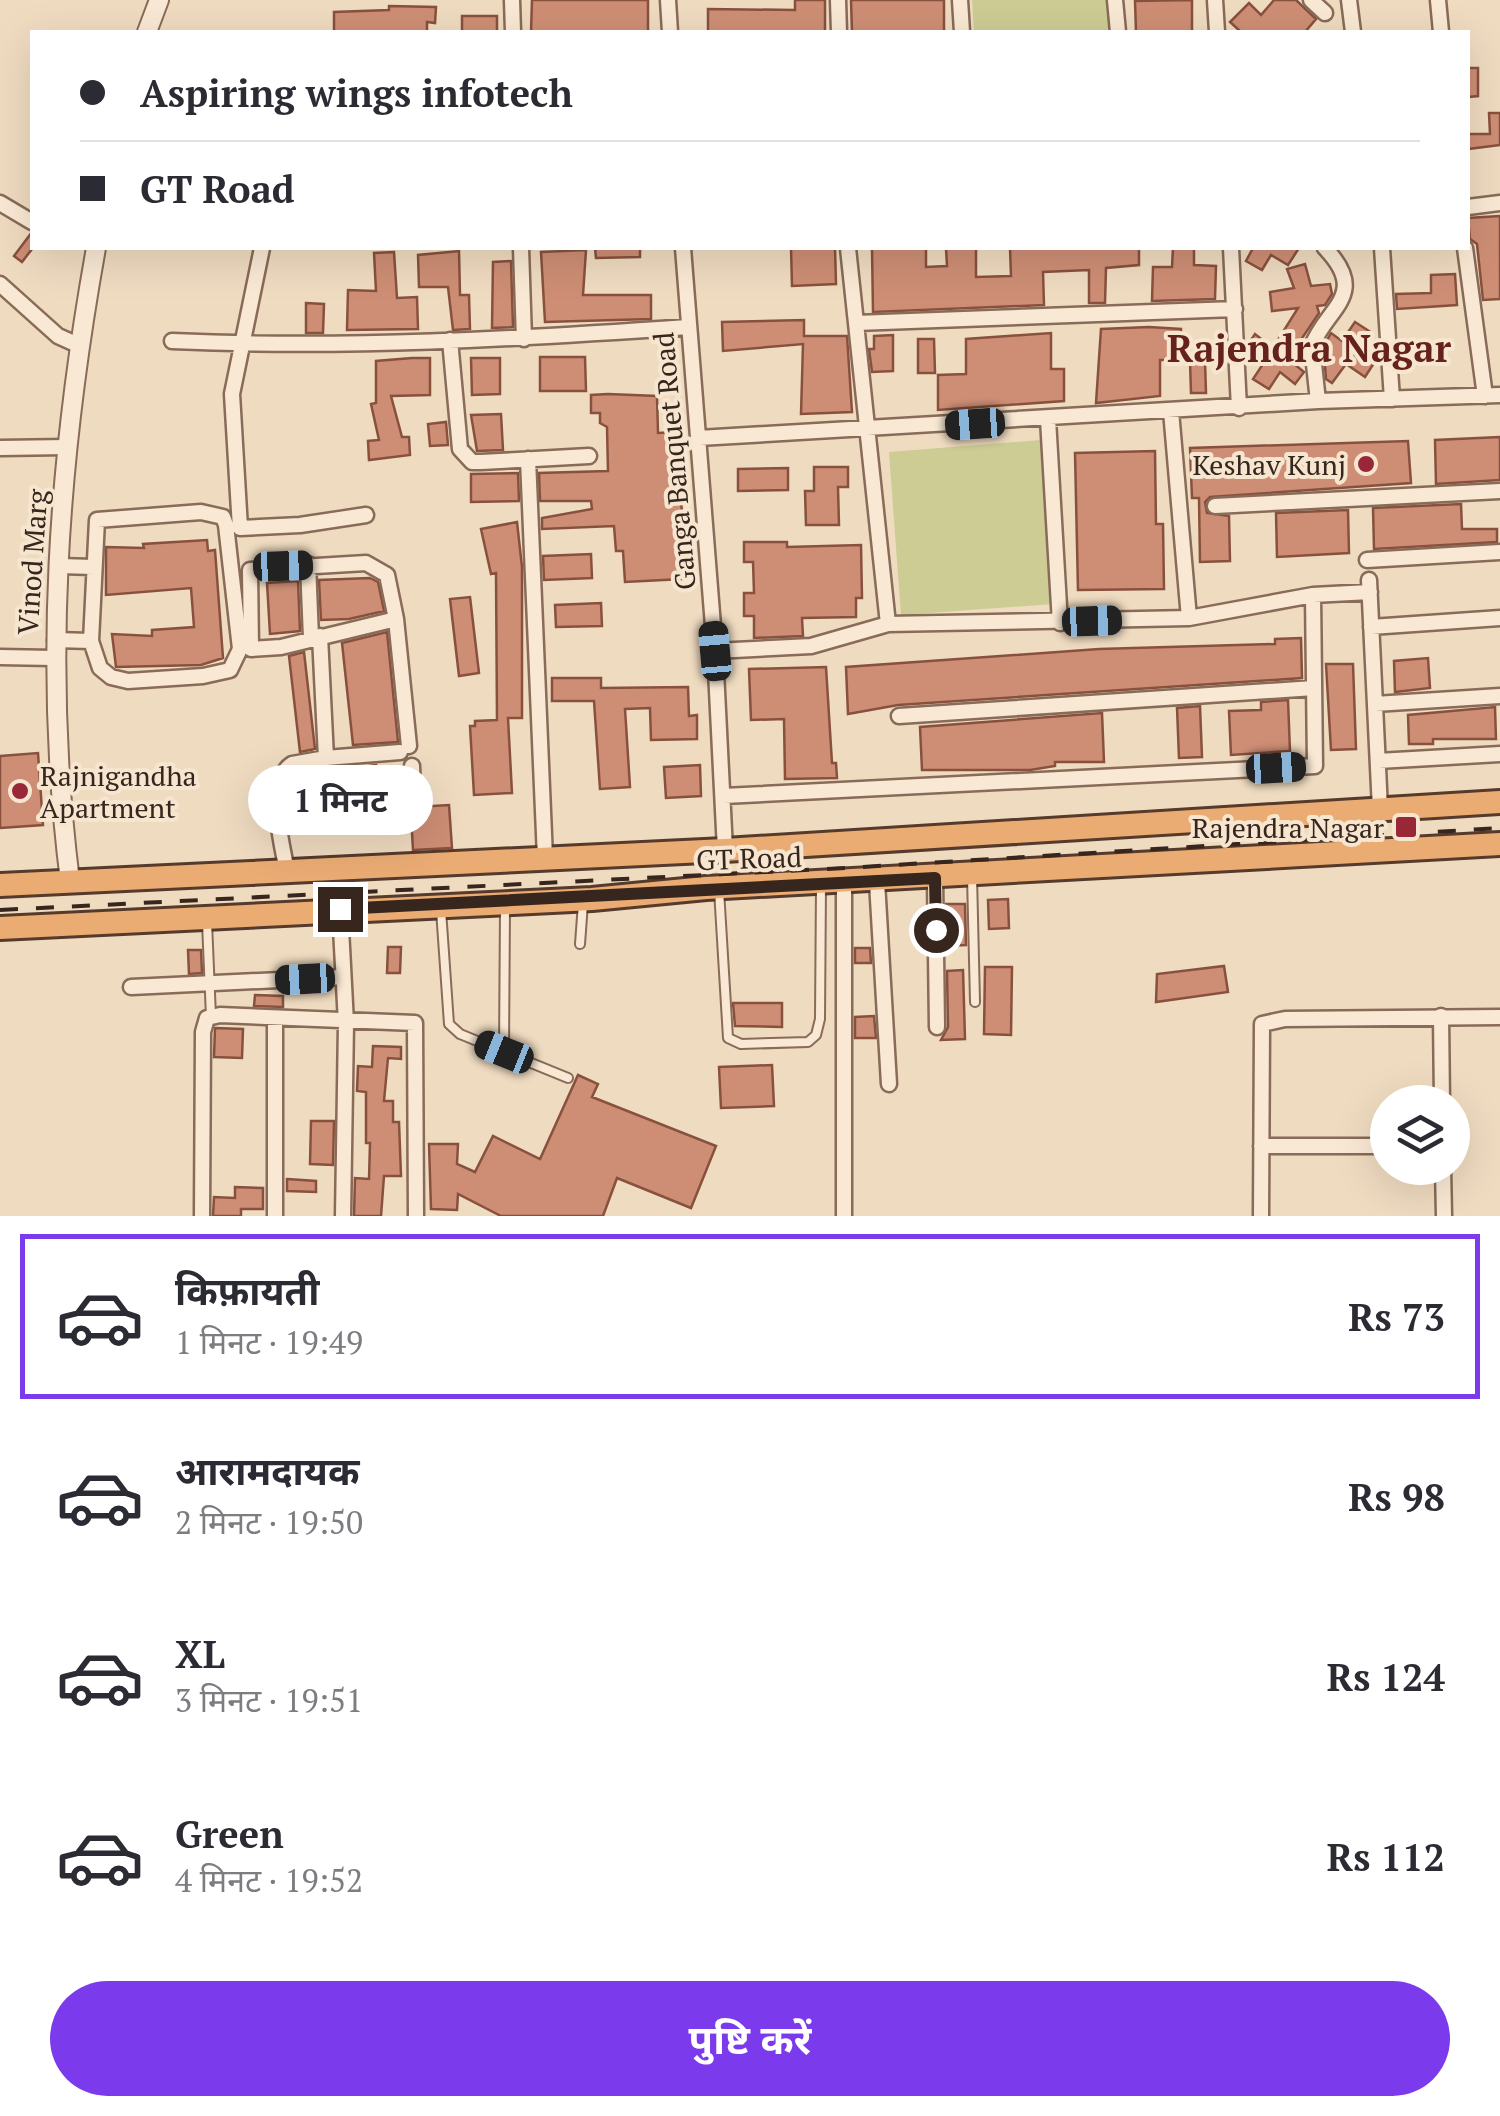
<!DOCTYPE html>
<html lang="hi">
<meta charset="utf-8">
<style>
:root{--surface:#fff;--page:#f7f7f7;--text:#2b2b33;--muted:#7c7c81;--line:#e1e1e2;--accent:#7c3aed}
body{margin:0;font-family:"PT Serif","Noto Sans Devanagari",serif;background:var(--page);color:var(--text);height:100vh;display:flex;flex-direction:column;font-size:38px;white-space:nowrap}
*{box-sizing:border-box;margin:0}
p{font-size:32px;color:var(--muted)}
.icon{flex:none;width:55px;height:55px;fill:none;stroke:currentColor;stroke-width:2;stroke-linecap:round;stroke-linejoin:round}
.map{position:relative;height:1216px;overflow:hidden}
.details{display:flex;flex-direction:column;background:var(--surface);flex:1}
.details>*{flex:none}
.top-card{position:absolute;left:30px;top:30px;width:1440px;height:220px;border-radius:0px;box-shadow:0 10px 40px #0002;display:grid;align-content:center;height:220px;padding:0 50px;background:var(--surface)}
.fabs{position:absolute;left:1370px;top:1085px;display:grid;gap:20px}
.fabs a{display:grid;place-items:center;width:100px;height:100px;border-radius:50%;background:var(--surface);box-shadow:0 10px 40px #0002;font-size:50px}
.end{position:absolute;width:45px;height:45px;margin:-22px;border:12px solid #37261d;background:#fff;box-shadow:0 0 0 5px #fff}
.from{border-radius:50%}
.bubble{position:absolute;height:70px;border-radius:35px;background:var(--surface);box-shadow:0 10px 40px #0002;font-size:32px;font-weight:700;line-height:70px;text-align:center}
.car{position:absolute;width:30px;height:60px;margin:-30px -15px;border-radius:12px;box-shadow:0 0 8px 2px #0007;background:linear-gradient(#222 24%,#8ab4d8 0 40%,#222 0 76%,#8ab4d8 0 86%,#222 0)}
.top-card b{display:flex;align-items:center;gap:35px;height:95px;font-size:38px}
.top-card b+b{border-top:2px solid var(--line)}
.top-card i{width:25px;height:25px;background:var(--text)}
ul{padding:18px 0 0;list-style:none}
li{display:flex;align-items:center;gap:30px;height:165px;margin:0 20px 15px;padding:0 30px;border:5px solid transparent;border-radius:0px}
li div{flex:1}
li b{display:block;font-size:38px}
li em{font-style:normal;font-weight:700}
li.selected{border-color:var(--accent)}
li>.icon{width:90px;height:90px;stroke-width:1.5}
.cta{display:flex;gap:20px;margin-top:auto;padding:20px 50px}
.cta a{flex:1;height:115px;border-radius:60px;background:var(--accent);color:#fff;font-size:40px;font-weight:700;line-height:115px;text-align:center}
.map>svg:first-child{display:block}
</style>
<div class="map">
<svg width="1500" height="1216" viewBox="0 0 1500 1216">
<rect width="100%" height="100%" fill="#efdbc0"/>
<path fill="#cdcc94" d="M972,0H1110L1112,32H974Z
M1041,440L1054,604L901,615L889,452Z"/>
<path fill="#ce8e75" stroke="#88513d" stroke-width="2.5" d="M532,0H648V32H531Z
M795,0H825V32H708V9L795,10Z
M851,0H944V32H852Z
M1192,0V32H1136L1135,1Z
M1274,0H1296L1316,19L1305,32H1241L1230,22L1249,3L1261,15Z
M389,6L436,7L435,23L427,22V32H334V12L389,10Z
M462,16H497V32H462Z
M1468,68H1478V96L1468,97Z
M1489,113H1500V145L1468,149V134H1490Z
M1500,216V299L1483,300L1477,244L1470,239L1468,218Z
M32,232V249L22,262L14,256Z
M595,248H640V257L596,258Z
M791,248H835L836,284L792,286Z
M872,248H926V267L947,266L946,248H976V277L1011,276L1010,248H1139V265L1106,268L1105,303H1089V270L1043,272L1044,305L873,312Z
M1173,248H1194V265L1216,266L1215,299L1152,301L1153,267H1172Z
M1253,248H1299L1288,265L1271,255L1262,270L1246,261Z
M586,250L583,295H651V319L545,322L541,252Z
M459,251L460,295H469L470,329L453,330L448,287H419L418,255Z
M394,252L397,298L417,297L418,329L347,330L348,290L376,291L374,253Z
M511,261L513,327L492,328L493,262Z
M1305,264L1311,286L1330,284L1332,294L1325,305L1317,306L1319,313L1288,359L1304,372L1295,384L1280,372L1269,389L1253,379L1265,361L1247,346L1255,334L1273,348L1298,308L1272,311L1270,292L1294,288L1287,269Z
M1455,274L1457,305L1397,309L1396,294L1431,293V275Z
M306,303L324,304L323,333H306Z
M804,320V336H847L852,412L801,414L803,344L723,351L722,322Z
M1355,322L1369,331L1356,350L1374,363L1365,377L1346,364L1332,383L1326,379L1325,366L1332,355L1323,348L1331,333L1342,341Z
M1149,327L1181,329L1182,360H1160V396L1096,403L1101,329Z
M1051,333V369H1064V401L938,410V375L966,374V339Z
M893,335V371L872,372L869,349H874V336Z
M918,339H934L935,373H918Z
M540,357H585L586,391H540Z
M412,358H430V395L391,396L402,437H409L410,455L369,460L368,441L379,440L371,404L376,403V361Z
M471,358H500V394L472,395Z
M1190,361H1205L1206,393H1191Z
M608,394L657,396L658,433L674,432L683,522H688L689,548L680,549L682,579L625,582L623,551H616L614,526L542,529V518L592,509L591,501H540L539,473L608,471L607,427L600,423V413H591V395Z
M501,414L503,450L477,451L471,415Z
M446,422L448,445L430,446L428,424Z
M1500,437V480L1436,484L1435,440Z
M1408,441L1411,483L1210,497L1205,502L1207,513L1229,516L1230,561L1200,562L1199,498H1192L1190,448Z
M1155,451L1156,524H1163L1164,589L1078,590L1075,453Z
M814,467H848V487H838L839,525H806L805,491H814Z
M788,468V490L738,491V469Z
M518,473L519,501L471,502V474Z
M1461,504L1462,529H1497V542L1374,549L1373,508Z
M1348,510L1349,553L1277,557L1276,513Z
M517,522L522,567V718H508L512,793L474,795L470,726H475V721L497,720L496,573L491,574L481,529Z
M207,540L208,551L215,550L223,658L201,665L116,667L112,634L152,636V630L194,627L191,588L106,595V547L144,548L143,544Z
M744,542H787V547L861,545L862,598H856V617L802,618L803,636L754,638V616H744V593H754L753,562H744Z
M591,554L592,578L544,580L543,556Z
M370,578L378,582L384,611L349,619L321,620L319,580Z
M298,581L300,631L270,634L267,583Z
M470,597L479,673L459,676L450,599Z
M601,603L602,626L556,627L555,605Z
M387,632L398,742L353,745L342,643Z
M1301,638L1302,678L898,705L848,714L846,667L1099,649L1275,644V639Z
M304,652L315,749L300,752L289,656Z
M1428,658L1430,688L1395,692L1394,661Z
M1326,664H1353L1356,749L1331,750Z
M826,667L832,763H836L837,778L785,779L784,719L751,720L749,669Z
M552,678H601V688L688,687L689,716L697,715V739L651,740L650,708L625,709L630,787L600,789L594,701H552Z
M1288,700L1290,751L1231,755L1229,711L1261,710V702Z
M1200,706L1202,757L1179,758L1177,708Z
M1495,707L1496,739H1433V744H1409L1408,715Z
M1102,713L1104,762H1055V766L1030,770H922L920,727Z
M38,753L43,825L0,828V756Z
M376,765L378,801L345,804L343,770Z
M700,765L701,796L666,798L664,767Z
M320,777V807L294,809L293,778Z
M449,805L452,848L413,850L411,816L416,807Z
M1008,899L1009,928L989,929L988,900Z
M946,904H965L966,945L947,946Z
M388,947H401L400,973H387Z
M855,948H870L871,963H855Z
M188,950H201L202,973L189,974Z
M1224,966L1228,992L1156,1002L1157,974Z
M985,967H1012L1011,1035L984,1034Z
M963,970L965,1039L941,1040L948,1027L947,971Z
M255,995L283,996V1007L254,1006Z
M733,1003H782V1027L735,1026Z
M874,1016L876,1038H855V1017Z
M215,1028L243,1029L242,1058L214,1057Z
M373,1046L401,1047V1059L388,1058L384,1101H393V1122H399L401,1176H384L381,1216H354L355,1178L369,1179L370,1143H366V1092L357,1091L358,1066L372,1067Z
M772,1065L774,1106L721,1108L719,1067Z
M578,1075L598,1084L592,1097L716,1146L691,1208L617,1178L603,1216H501L458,1194L457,1210L431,1209L429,1144H458L457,1164L475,1172L493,1136L540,1159Z
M311,1121H334L333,1165L310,1164Z
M287,1179L316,1181V1192L287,1191Z
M235,1187L263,1188V1209H241V1216H213L214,1197L235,1198Z"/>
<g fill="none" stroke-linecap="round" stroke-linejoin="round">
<g stroke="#886b58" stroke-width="12">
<path id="service" d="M972,876L975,1002
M719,890L728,1038L741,1044L808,1042L816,1035L820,1019L821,885
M441,910L449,1024L460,1034L568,1078
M207,922L211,1017
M580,944L583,903
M504,1052L505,907"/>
</g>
<g stroke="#886b58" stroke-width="19">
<path id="minor" d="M512,0L513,32
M668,0L670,32
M838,0L839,32
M960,0L962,32
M1115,0L1118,32
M1215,0L1217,32
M1311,0L1325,13
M1349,0L1353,32
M1438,0L1441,32
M0,203L32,222
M1468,207L1500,203
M262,248L232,394L240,528L300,525L366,515
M521,248L524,339
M683,248L715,651L725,850
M848,248L888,624
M1231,248L1239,408
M1382,248L1392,399
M1465,248L1485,396
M0,284L58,336L78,345
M856,323L1235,309
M450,340L460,449L472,462H481L589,456
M172,341C344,349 517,339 688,327
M1318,401L1312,346C1326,308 1370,295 1325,248
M1171,411L1189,618
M1048,419L1060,623
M699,438L1318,401L1500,395
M0,448L67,447
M528,459L545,858
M1215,506L1500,491
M201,512L223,517L226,525L240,649L230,670L203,676L128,681L111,677L100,668L91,641L97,520Z
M1367,560L1500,552
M366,563L387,575L396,619L281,647L251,649L250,570Z
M308,564L311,638
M60,566L93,567
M1369,580L1380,809
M396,619L409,746
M1371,627L1500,618
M55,640L91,641
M715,651L811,646L888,624L1189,618L1313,595L1370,592
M0,657L53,658
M1375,704L1500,696
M899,716L1314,688
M326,758L400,752
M1378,761L1500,754
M724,796L1315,766L1313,595
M280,821L402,810L413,790L412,766
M287,871C282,844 265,782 292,764L326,758L320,636
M935,879L937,1027
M877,882L889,1084
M844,884V1216
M340,909L346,1023L343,1216
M131,987L343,977
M1441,1016L1442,1102
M275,1018V1216
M1261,1146H1388
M1443,1168L1444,1216
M202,1216L203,1032L207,1018L220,1015L415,1023L416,1216
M1261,1216L1262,1024L1285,1019L1500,1017"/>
</g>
<g stroke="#886b58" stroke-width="22">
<path id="tertiary" d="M147,32L159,0
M70,881C43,668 58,459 96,248"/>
</g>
<g stroke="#563a2c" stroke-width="28">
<path id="trunk" d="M0,885L725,850L1500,802
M0,928L592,899L706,888L1500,844"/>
</g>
<use href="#service" stroke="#f9e9d4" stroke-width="8"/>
<use href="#minor" stroke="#f9e9d4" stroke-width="14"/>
<use href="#tertiary" stroke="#f9e9d4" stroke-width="18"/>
<use href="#trunk" stroke="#eaac73" stroke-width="22"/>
<path stroke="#37261d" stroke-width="4" stroke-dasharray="18 18" stroke-linecap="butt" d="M0,910L845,868L1500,828"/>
</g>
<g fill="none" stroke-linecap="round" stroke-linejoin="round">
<path stroke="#37261d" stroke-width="12" d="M340,909L935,878L936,930"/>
</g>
<g fill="#982737" stroke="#f6e6d0" stroke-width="4">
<circle cx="1366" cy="464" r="10"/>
<circle cx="20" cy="791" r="10"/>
<rect x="1394" y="815" width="24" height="24" rx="5"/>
</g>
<g text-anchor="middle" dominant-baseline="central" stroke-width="8" stroke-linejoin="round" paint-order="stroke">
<g font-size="28" fill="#37261d" stroke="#f6e6d0">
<text transform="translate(674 461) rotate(-95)">Ganga Banquet Road</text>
<text transform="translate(32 562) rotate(-86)">Vinod Marg</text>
<text transform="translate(749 858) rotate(-2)">GT Road</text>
</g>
<g font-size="28" fill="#37261d" stroke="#f6e6d0" text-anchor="end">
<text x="1346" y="464">Keshav Kunj</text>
<text x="40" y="775" text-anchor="start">Rajnigandha<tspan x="40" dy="32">Apartment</tspan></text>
<text x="1384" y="827">Rajendra Nagar</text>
</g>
<g font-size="38" font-weight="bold" fill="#65211b" stroke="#f6e6d0">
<text x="1309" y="348">Rajendra Nagar</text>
</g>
</g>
</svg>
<div class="fabs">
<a><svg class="icon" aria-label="layers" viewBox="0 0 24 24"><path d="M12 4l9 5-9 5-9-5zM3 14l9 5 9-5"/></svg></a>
</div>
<i class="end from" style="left:936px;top:930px"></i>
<i class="end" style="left:340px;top:909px"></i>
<div class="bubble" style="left:248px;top:765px;width:185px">1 मिनट</div>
<i class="car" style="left:975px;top:424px;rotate:266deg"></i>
<i class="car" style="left:283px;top:566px;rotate:88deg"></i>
<i class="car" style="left:1092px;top:621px;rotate:88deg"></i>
<i class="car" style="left:715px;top:651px;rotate:355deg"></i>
<i class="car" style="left:1276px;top:768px;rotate:87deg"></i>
<i class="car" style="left:305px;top:979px;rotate:267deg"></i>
<i class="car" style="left:504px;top:1052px;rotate:292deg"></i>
<div class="top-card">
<b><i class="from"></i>Aspiring wings infotech</b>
<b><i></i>GT Road</b>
</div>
</div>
<section class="details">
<ul>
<li class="selected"><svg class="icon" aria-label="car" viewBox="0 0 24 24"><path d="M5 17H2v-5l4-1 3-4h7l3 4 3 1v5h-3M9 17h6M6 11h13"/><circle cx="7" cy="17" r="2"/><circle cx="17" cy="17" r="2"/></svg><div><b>किफ़ायती</b><p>1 मिनट · 19:49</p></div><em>Rs 73</em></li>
<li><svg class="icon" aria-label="car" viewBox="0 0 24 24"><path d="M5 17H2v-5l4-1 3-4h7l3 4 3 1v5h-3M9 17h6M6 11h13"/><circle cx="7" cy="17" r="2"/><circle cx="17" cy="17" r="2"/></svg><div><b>आरामदायक</b><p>2 मिनट · 19:50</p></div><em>Rs 98</em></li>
<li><svg class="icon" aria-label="car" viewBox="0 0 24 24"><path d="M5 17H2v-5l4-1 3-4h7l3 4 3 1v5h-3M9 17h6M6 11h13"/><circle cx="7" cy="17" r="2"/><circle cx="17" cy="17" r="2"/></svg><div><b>XL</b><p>3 मिनट · 19:51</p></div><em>Rs 124</em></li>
<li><svg class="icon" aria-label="car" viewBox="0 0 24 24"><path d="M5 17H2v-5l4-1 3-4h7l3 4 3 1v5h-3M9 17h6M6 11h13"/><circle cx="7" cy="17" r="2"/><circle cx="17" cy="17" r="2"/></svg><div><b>Green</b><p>4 मिनट · 19:52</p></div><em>Rs 112</em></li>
</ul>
<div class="cta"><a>पुष्टि करें</a></div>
</section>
